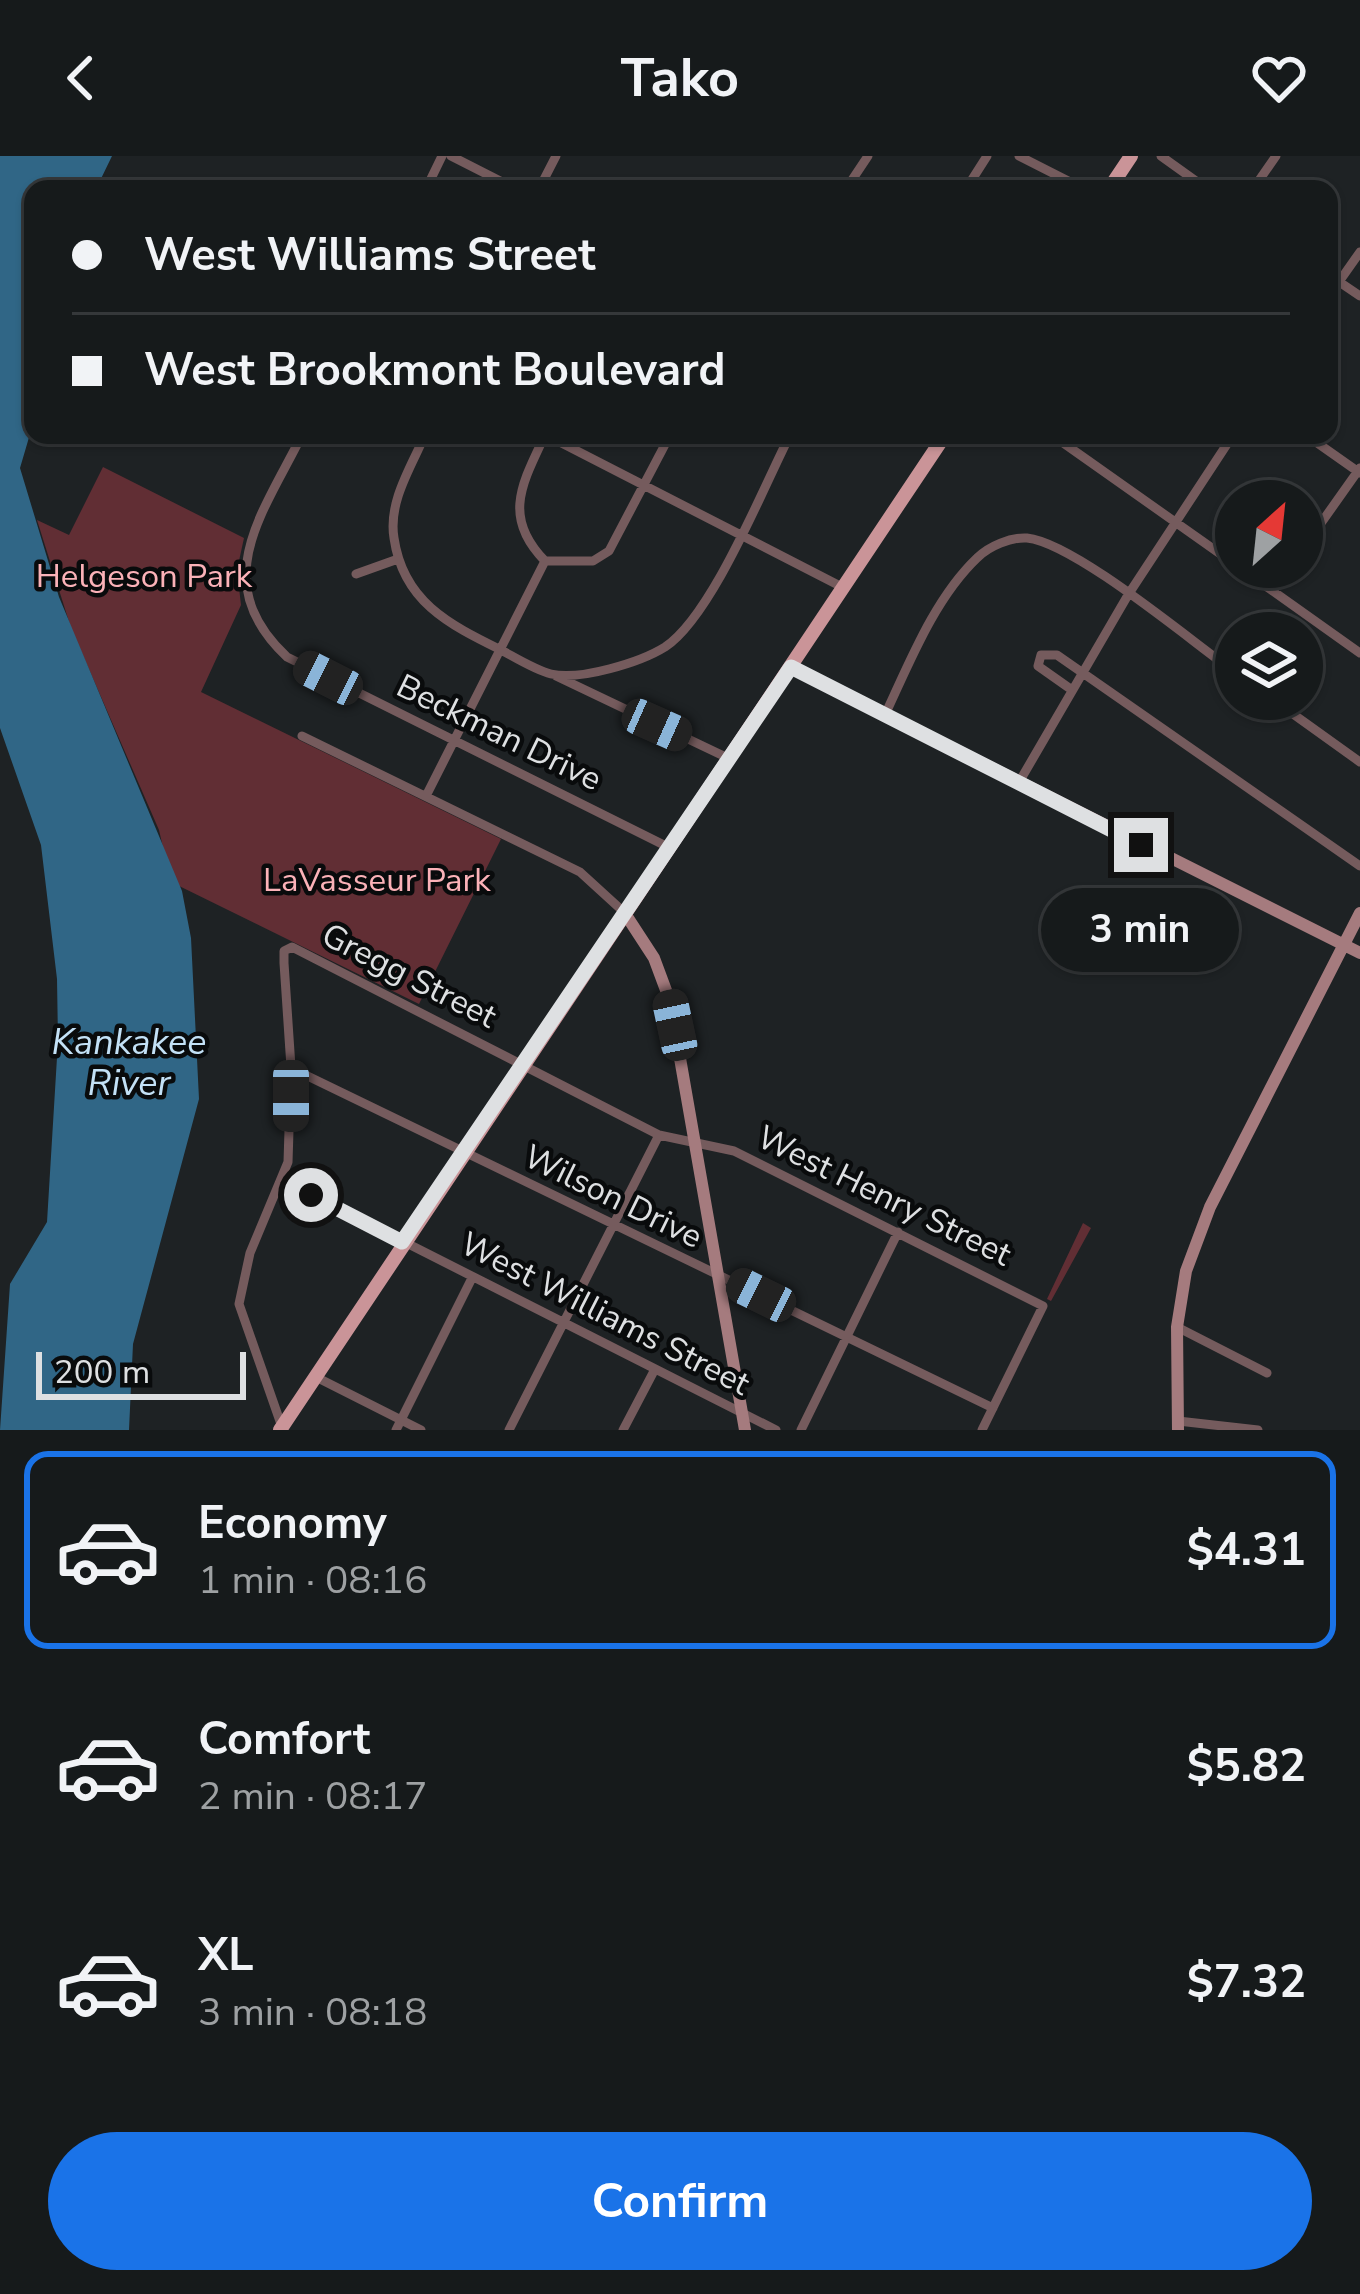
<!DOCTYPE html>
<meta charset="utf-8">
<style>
:root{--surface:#161a1b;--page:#1f2324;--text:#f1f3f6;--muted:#9ea1a3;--line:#35383a;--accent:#1a73e8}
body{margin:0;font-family:"Nunito Sans",sans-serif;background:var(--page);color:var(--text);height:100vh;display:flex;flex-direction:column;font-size:45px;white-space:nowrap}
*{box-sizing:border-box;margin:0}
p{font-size:39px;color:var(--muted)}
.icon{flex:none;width:66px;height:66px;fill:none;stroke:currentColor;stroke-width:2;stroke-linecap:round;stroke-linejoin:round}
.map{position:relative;height:1274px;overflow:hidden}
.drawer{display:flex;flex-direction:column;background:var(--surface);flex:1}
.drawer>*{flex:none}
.hud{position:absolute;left:24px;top:24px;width:1314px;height:264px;border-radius:24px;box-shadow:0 3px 9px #0004,0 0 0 3px var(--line);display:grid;align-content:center;height:264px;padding:0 48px;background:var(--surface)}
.needle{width:78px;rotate:27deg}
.tools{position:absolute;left:1215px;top:324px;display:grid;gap:24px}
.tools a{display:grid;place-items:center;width:108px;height:108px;border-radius:50%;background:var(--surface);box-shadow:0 3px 9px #0004,0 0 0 3px var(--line);font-size:60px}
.scale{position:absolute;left:36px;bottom:30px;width:210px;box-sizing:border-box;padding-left:12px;border:6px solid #dee0e2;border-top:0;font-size:33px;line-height:42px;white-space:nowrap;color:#dee0e2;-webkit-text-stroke:9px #090b0c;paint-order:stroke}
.end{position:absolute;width:54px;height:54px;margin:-27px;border:15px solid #dee0e2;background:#111;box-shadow:0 0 0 6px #111}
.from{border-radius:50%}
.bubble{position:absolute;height:84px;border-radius:42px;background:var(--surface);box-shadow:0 3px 9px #0004,0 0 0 3px var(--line);font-size:39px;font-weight:700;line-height:84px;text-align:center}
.car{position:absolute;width:36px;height:72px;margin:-36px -18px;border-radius:15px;box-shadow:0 0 9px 3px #0007;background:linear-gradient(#222 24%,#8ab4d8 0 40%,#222 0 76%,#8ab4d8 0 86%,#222 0)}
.hud b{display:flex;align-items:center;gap:42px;height:114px;font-size:45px}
.hud b+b{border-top:3px solid var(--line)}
.hud i{width:30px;height:30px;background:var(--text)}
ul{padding:21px 0 0;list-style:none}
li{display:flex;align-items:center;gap:36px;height:198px;margin:0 24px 18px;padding:0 24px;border:6px solid transparent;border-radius:24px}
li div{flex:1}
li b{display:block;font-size:45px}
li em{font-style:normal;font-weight:700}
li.on{border-color:var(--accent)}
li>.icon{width:108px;height:108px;stroke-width:1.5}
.action{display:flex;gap:24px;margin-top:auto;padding:24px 48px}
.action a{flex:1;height:138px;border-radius:72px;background:var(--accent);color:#fff;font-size:48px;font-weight:700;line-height:138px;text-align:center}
header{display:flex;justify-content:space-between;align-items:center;height:156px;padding:0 48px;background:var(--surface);font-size:54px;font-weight:700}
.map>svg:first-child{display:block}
</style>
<header><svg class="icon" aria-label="back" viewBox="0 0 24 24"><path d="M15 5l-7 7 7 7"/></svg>Tako<svg class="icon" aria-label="heart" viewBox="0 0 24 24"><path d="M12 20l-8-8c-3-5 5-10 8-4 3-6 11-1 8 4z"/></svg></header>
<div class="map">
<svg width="1360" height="1274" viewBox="0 0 1360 1274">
<rect width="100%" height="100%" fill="#1e2224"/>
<path fill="#612e34" d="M103,311L244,382L237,414L241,449L201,536L501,683L419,848L171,726L159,674L71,472L37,364L69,379Z
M1083,1067L1091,1072L1051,1145L1047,1143Z"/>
<path fill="#306686" d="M0,0H112L96,33H33V217L30,278L20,312L59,441L182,735L191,782L199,943L133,1188L129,1274H0L10,1128L47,1066L58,885L57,823L41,689L0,572Z"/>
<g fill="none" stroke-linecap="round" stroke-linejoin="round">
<path stroke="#755b5d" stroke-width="9" d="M451,0L516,33
M1019,0L1084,33
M1161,0L1207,33
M426,33L442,0
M539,33L556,0
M829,33L850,26
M846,33L868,0
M966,33L987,0
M1253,33L1276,0
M1329,119L1360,140
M1329,140L1360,96
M302,279C262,359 207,426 287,501L670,692
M425,279C411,311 388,346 394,382C403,445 448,468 501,494C516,502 535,514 551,518C580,525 641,506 665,491C712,460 763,332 790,279
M546,279L844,432
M1052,279L1236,409
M1306,279L1360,317
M1302,394L1360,312
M545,405H593L609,395L670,279
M545,405C502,361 522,328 545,279
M1239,411L1360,497
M356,418L398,403
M1273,435L1290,411
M556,520L730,603
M1072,534L1038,510L1041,499H1057L1360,710
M1272,543L1360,606
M884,561C909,508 934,443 977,402C989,390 1011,381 1027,382C1075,387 1192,486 1236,517
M302,580L580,716L626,758
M1018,628L1128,439L1233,279
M426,640L545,405
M291,912L993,1252
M282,1024L776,1274
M1177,1171L1267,1217
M314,1220L421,1274
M1178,1265L1258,1274
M282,1271L239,1148L250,1097L288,1006L291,911L284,807V795L292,791L659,979L734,995L1043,1150L982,1274
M396,1274L472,1122
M509,1274L659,979
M623,1274L654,1215
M801,1274L898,1076"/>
<path stroke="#a57b7e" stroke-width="12" d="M791,511L1360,797
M626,759L654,802L670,845L745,1274
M1178,1274L1177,1171L1186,1115L1210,1051L1360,757"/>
<path stroke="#ca9498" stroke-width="14" d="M1109,33L1131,0
M280,1274L945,279"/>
</g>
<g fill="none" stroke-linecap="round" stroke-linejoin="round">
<path stroke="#dee0e2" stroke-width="15" d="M311,1039L402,1086L791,511L1141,689"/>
</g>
<g text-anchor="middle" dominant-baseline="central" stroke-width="9" stroke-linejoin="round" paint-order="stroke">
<g font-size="33" fill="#fbb2b8" stroke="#090b0c">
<text x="144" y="420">Helgeson Park</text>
<text x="377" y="724">LaVasseur Park</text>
</g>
<g font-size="33" fill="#dee0e2" stroke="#090b0c">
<text transform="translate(499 577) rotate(26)">Beckman Drive</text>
<text transform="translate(409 820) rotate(27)">Gregg Street</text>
<text transform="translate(884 1040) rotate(26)">West Henry Street</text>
<text transform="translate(613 1041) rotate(26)">Wilson Drive</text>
<text transform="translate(605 1158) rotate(27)">West Williams Street</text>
</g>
<g font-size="36" font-style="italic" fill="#c3e1f6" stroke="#090b0c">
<text x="129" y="886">Kankakee<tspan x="129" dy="41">River</tspan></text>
</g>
</g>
</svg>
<div class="tools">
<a><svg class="needle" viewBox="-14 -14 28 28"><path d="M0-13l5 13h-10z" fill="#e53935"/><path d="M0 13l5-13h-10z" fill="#9ea1a3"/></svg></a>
<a><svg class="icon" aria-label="layers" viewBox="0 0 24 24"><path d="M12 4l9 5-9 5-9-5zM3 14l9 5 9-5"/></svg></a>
</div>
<div class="scale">200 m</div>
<i class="end from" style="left:311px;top:1039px"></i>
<i class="end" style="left:1141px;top:689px"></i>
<div class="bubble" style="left:1041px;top:732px;width:198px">3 min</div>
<i class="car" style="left:328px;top:522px;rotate:297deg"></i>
<i class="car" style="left:657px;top:569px;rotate:114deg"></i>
<i class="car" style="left:675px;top:869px;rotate:348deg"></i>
<i class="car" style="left:291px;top:940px;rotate:180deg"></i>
<i class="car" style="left:761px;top:1139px;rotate:296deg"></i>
<div class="hud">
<b><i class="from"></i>West Williams Street</b>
<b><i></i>West Brookmont Boulevard</b>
</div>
</div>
<section class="drawer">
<ul>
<li class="on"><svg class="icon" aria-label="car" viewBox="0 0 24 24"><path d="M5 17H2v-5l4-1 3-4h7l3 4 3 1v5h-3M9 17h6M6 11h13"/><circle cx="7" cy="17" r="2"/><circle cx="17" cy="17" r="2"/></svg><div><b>Economy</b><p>1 min · 08:16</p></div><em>$4.31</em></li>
<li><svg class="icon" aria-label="car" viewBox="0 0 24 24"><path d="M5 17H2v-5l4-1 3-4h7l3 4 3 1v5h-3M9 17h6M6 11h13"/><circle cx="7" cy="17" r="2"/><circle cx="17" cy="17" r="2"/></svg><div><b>Comfort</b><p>2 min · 08:17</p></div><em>$5.82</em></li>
<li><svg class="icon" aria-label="car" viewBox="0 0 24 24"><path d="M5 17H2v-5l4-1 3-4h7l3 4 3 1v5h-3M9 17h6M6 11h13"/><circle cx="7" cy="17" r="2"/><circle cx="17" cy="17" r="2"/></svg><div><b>XL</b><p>3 min · 08:18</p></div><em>$7.32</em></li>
</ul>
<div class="action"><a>Confirm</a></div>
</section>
